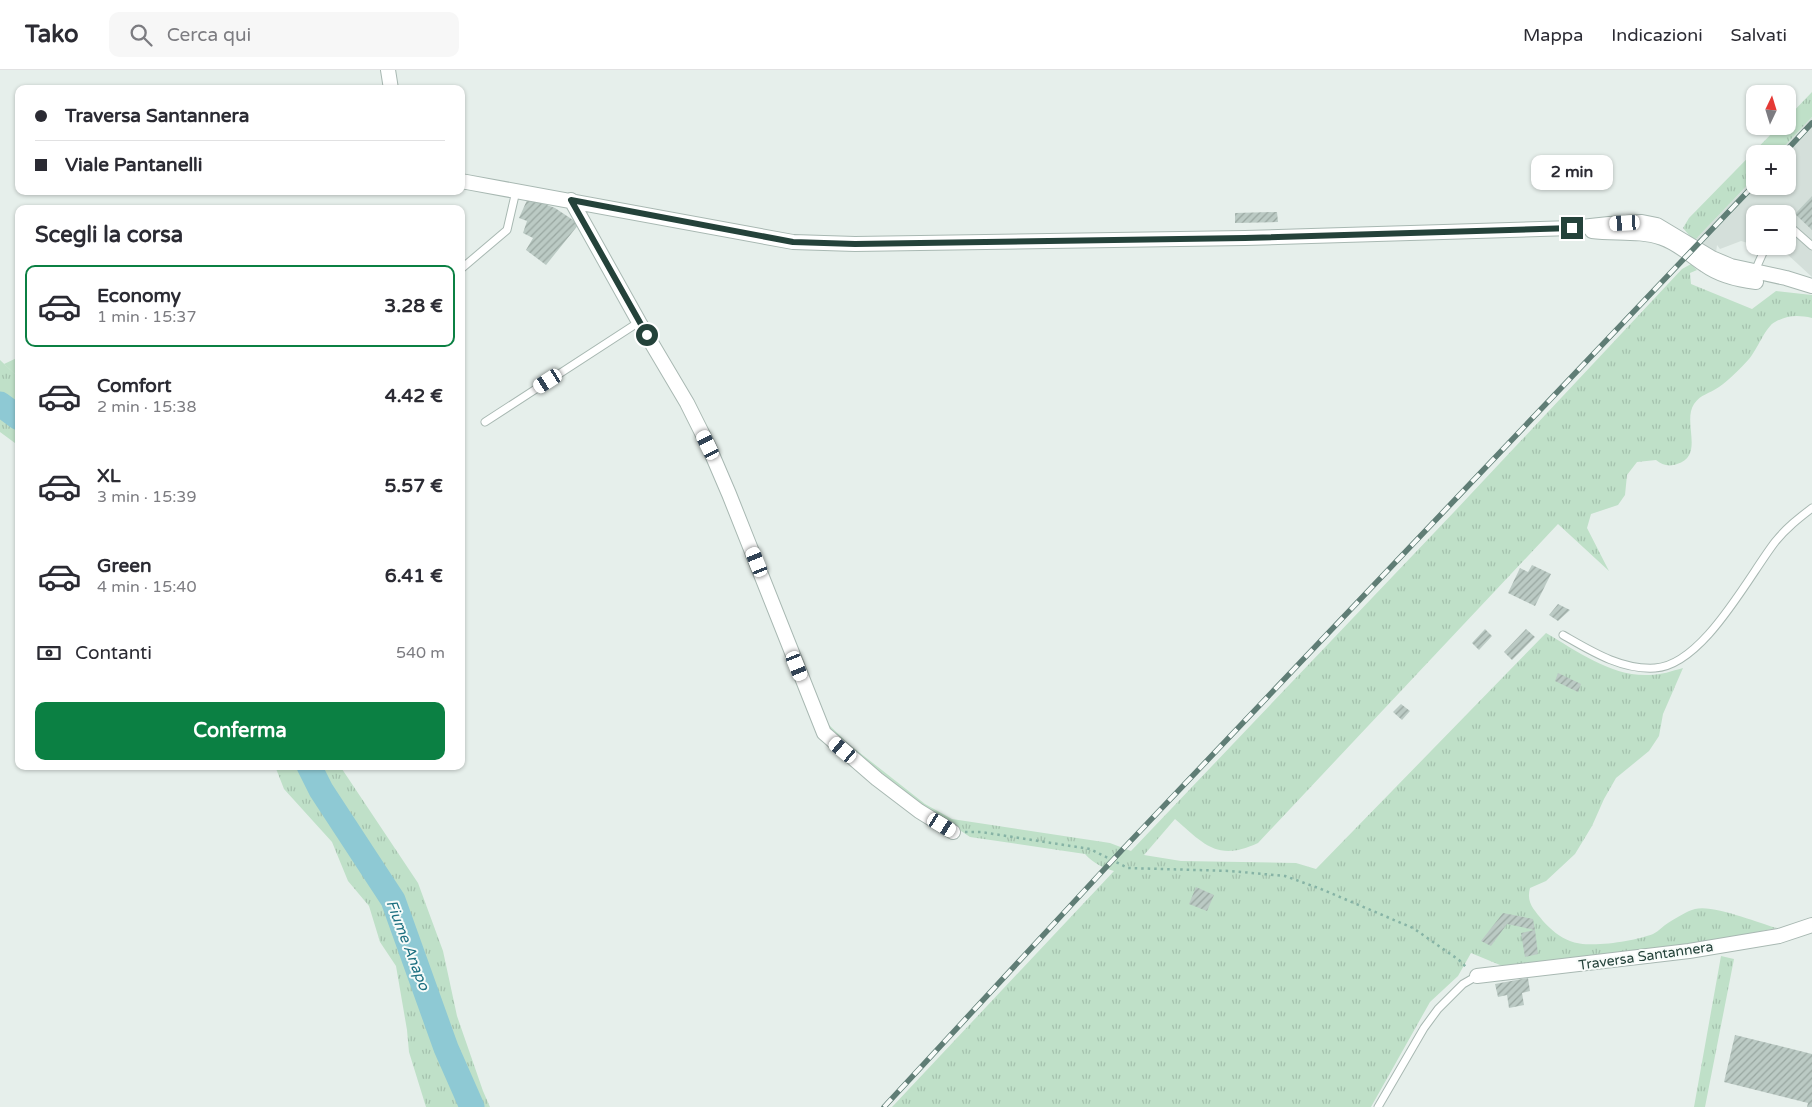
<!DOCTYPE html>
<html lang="it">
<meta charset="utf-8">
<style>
:root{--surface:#fff;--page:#f7f7f7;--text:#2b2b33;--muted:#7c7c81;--line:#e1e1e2;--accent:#0b8043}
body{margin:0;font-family:"Varela Round",sans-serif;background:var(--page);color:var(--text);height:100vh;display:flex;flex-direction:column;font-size:19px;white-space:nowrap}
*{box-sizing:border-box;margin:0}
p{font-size:16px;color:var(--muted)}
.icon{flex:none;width:28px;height:28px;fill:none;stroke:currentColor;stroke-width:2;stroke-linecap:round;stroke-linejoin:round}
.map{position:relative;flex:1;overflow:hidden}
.sheet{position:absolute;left:15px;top:135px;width:450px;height:565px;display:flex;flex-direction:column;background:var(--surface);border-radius:10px;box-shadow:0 1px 4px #0004}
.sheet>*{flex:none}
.banner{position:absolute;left:15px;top:15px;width:450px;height:110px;border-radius:10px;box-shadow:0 1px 4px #0004;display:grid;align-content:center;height:110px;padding:0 20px;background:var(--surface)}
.needle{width:32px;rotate:4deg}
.tools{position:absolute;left:1746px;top:15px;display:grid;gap:10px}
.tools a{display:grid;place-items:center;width:50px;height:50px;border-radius:10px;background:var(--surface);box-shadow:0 1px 4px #0004;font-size:25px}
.end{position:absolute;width:22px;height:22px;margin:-11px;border:6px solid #24423a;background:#fff;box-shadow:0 0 0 2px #fff}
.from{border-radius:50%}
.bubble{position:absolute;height:35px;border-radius:10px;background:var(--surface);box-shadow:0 1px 4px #0004;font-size:16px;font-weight:700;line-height:35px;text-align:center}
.car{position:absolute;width:15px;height:30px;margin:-15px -8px;border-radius:6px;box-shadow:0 0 4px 1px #0007;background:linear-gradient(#fff 24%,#345 0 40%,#fff 0 76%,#345 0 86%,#fff 0)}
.banner b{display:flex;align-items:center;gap:18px;height:48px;font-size:19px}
.banner b+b{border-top:1px solid var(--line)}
.banner i{width:12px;height:12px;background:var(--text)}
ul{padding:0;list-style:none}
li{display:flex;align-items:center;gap:15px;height:82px;margin:0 10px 8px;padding:0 10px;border:2px solid transparent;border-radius:10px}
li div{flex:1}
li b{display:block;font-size:19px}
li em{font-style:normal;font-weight:700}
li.on{border-color:var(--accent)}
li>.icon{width:45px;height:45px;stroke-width:1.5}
h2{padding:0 20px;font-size:22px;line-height:60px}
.pay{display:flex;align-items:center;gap:12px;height:55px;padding:0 20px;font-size:19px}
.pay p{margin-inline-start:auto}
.button{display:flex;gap:10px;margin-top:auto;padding:10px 20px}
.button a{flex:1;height:58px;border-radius:10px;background:var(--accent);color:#fff;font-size:20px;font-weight:700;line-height:58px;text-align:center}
header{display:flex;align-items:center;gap:30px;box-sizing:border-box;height:70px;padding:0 25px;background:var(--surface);border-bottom:1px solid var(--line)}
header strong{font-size:24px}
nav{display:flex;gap:28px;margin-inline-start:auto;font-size:18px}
.search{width:350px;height:45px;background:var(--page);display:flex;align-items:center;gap:12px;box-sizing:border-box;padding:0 18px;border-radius:10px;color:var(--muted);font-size:19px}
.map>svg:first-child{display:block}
</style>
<header>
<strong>Tako</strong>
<div class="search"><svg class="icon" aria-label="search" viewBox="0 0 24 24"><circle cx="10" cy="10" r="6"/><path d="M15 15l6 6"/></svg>Cerca qui</div>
<nav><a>Mappa</a><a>Indicazioni</a><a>Salvati</a></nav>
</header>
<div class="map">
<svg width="1812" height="1037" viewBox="0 0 1812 1037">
<defs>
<pattern id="grass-tufts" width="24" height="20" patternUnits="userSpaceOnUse" patternTransform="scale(1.25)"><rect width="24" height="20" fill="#bfe0c8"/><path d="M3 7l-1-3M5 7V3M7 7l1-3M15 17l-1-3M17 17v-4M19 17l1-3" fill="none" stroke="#a4c1ad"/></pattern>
<pattern id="building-hatch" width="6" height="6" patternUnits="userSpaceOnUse" patternTransform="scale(1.25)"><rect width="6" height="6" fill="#bbcac4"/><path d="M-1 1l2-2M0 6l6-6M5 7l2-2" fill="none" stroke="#98a6a0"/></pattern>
</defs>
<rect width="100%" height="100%" fill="#e6efeb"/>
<path fill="#d4dfda" d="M1812,47V207L1787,184L1758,176H1788V144H1755V175L1741,171L1720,179L1717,175L1716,183L1694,171L1755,107V116H1788V84H1777Z"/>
<path fill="url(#grass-tufts)" d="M1812,22V47L1777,84H1755V107L1694,171L1683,158L1689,148L1779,56H1788V47Z
M1691,194L1697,200L1690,203L1691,214L1752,239L1776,221L1812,225V248C1798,245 1788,245 1775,252C1766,256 1757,280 1749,289C1741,298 1729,310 1719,317C1709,324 1701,324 1694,334C1682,352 1705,386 1677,394C1669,397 1662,395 1656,390L1637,392L1627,405L1625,425L1618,435L1591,444L1587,458L1609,501L1558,454L1258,773C1217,792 1204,774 1175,749L1144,785L1181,791L1296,793L1316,799L1546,563C1577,581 1612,607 1649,605C1661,605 1672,601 1683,598L1663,644L1659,666L1649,681L1616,708L1604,729L1592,756L1575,784L1546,811L1530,818C1526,833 1534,839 1543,851C1550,859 1561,868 1570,871C1588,879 1635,871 1653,864C1659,861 1663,856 1668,853C1676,848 1687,841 1695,839C1713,834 1758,853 1777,858L1701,873L1513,897L1500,895L1471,883L1458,906L1430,932L1371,1037H892L1114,801C1103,798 1093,793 1085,784L970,767L888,712L829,661L815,630L829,655L850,675L925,734L952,749L1110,773L1131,781L1454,442L1682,199Z
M0,290L19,308V376L0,362Z
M275,696H340L418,813L443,881L457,946L483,1021L490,1037H426L409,982L407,960L396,896L380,872L369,836L348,811L332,772L284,719Z
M1721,886L1734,889L1705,1037H1694Z"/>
<path fill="#bfe0c8" d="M19,287V308L4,294Z"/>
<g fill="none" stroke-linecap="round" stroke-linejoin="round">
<path stroke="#8ec9d4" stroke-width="25" d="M0,334L19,348
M309,696L321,720L393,830L446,978L472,1037"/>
</g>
<path fill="url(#building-hatch)" d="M1812,126V160L1795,144Z
M528,128L555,138L579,154L546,195L526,180L533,168L523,163L527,151L519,148Z
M1277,142L1278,152L1235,153V143Z
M1532,495L1551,504L1535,536L1508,523L1520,498L1528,502Z
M1558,534L1570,540L1558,551L1549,545Z
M1485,559L1492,566L1479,580L1472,573Z
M1526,559L1535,567L1512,590L1504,582Z
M1558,603L1581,614L1578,622L1555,611Z
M1401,634L1410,641L1402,650L1393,642Z
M1196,817L1214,825L1207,841L1189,834Z
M1503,843L1533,849L1535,860L1507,854L1491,876L1481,871Z
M1535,860L1538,884L1525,887L1521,863Z
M1528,908L1530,921L1522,923L1524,935L1509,938L1507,925L1498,927L1495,914Z
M1735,965L1812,984V1037H1807L1808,1033L1724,1012Z"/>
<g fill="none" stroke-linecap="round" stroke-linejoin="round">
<g stroke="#a8b8b2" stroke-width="9">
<path id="lane" d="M1788,160H1794L1812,176
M461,199L507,160L516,121
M1754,203L1766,176
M485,352L639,252
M1563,565C1591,581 1621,600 1655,598C1703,595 1748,507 1775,472C1786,458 1799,448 1812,438
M1378,1037L1424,958L1438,939L1463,914L1477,906"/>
</g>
<g stroke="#a8b8b2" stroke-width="16">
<path id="street" d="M388,0L391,19
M461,111L793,172L855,174L1245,168L1572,158L1609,154L1642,152L1657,155L1712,188L1731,196L1786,208L1812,216
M571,130L639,252L687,333L708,375L729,424L824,663L877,709L919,741L953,762
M1592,161C1615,164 1640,160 1662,168C1679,174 1690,185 1705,195C1719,205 1739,210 1756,212
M1477,906L1689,881L1779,866L1812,855"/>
</g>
<path stroke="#86b3a5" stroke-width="2.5" stroke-dasharray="2.5 4" stroke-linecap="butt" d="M965,762H981L1090,779L1128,798L1230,801L1285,806L1321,819L1413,858L1459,890L1467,898"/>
<use href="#lane" stroke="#fff" stroke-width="7"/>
<use href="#street" stroke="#fff" stroke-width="14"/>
<g stroke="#5f7d75" stroke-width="5.5">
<path id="rail" d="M1783,84L1812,53
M884,1037L1123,779L1755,114"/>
</g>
<use href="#rail" stroke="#f7fbf9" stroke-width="4" stroke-dasharray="11" stroke-linecap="butt"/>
</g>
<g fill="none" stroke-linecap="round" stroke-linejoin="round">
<path stroke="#24423a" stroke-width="6" d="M647,265L571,130L793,172L855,174L1245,168L1572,158"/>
</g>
<g text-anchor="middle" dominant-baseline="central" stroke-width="4" stroke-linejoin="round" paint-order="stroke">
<g font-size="14" fill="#24423a" stroke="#f7fbf9">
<text transform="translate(1646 886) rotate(-8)">Traversa Santannera</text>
</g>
<g font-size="15" font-style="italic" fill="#1c6f80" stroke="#f7fbf9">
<text transform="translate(408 875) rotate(69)">Fiume Anapo</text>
</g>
</g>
</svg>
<div class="tools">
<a><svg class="needle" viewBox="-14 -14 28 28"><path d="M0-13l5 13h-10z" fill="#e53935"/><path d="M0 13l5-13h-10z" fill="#7c7c81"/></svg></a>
<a>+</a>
<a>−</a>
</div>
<i class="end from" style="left:647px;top:265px"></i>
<i class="end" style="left:1572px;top:158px"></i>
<div class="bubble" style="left:1531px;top:85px;width:82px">2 min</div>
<i class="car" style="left:1625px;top:153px;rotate:267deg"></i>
<i class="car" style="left:548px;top:311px;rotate:237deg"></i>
<i class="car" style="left:708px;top:375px;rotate:334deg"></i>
<i class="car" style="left:757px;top:492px;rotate:338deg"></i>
<i class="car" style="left:797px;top:596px;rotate:158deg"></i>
<i class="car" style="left:843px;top:680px;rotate:310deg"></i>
<i class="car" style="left:942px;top:755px;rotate:121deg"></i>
<div class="banner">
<b><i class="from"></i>Traversa Santannera</b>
<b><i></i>Viale Pantanelli</b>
</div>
<section class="sheet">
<h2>Scegli la corsa</h2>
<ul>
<li class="on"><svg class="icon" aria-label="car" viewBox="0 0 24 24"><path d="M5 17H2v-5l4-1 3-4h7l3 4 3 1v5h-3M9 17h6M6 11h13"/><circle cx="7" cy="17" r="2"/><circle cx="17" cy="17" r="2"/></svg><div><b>Economy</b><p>1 min · 15:37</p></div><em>3.28 €</em></li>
<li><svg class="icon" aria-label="car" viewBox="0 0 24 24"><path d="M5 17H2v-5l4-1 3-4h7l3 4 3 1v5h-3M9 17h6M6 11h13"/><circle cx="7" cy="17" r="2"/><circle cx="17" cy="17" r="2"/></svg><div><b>Comfort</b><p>2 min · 15:38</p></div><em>4.42 €</em></li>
<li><svg class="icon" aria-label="car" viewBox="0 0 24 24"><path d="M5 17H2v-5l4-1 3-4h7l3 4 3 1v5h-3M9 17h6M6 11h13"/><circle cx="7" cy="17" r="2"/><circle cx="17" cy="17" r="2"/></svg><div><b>XL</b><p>3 min · 15:39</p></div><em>5.57 €</em></li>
<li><svg class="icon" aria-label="car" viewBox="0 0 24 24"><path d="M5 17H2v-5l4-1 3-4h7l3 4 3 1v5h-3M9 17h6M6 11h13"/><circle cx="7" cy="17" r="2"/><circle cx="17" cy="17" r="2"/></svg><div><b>Green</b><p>4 min · 15:40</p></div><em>6.41 €</em></li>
</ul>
<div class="pay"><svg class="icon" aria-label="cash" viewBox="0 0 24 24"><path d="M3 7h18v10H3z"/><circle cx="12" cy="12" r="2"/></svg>Contanti<p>540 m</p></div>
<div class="button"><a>Conferma</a></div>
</section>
</div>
